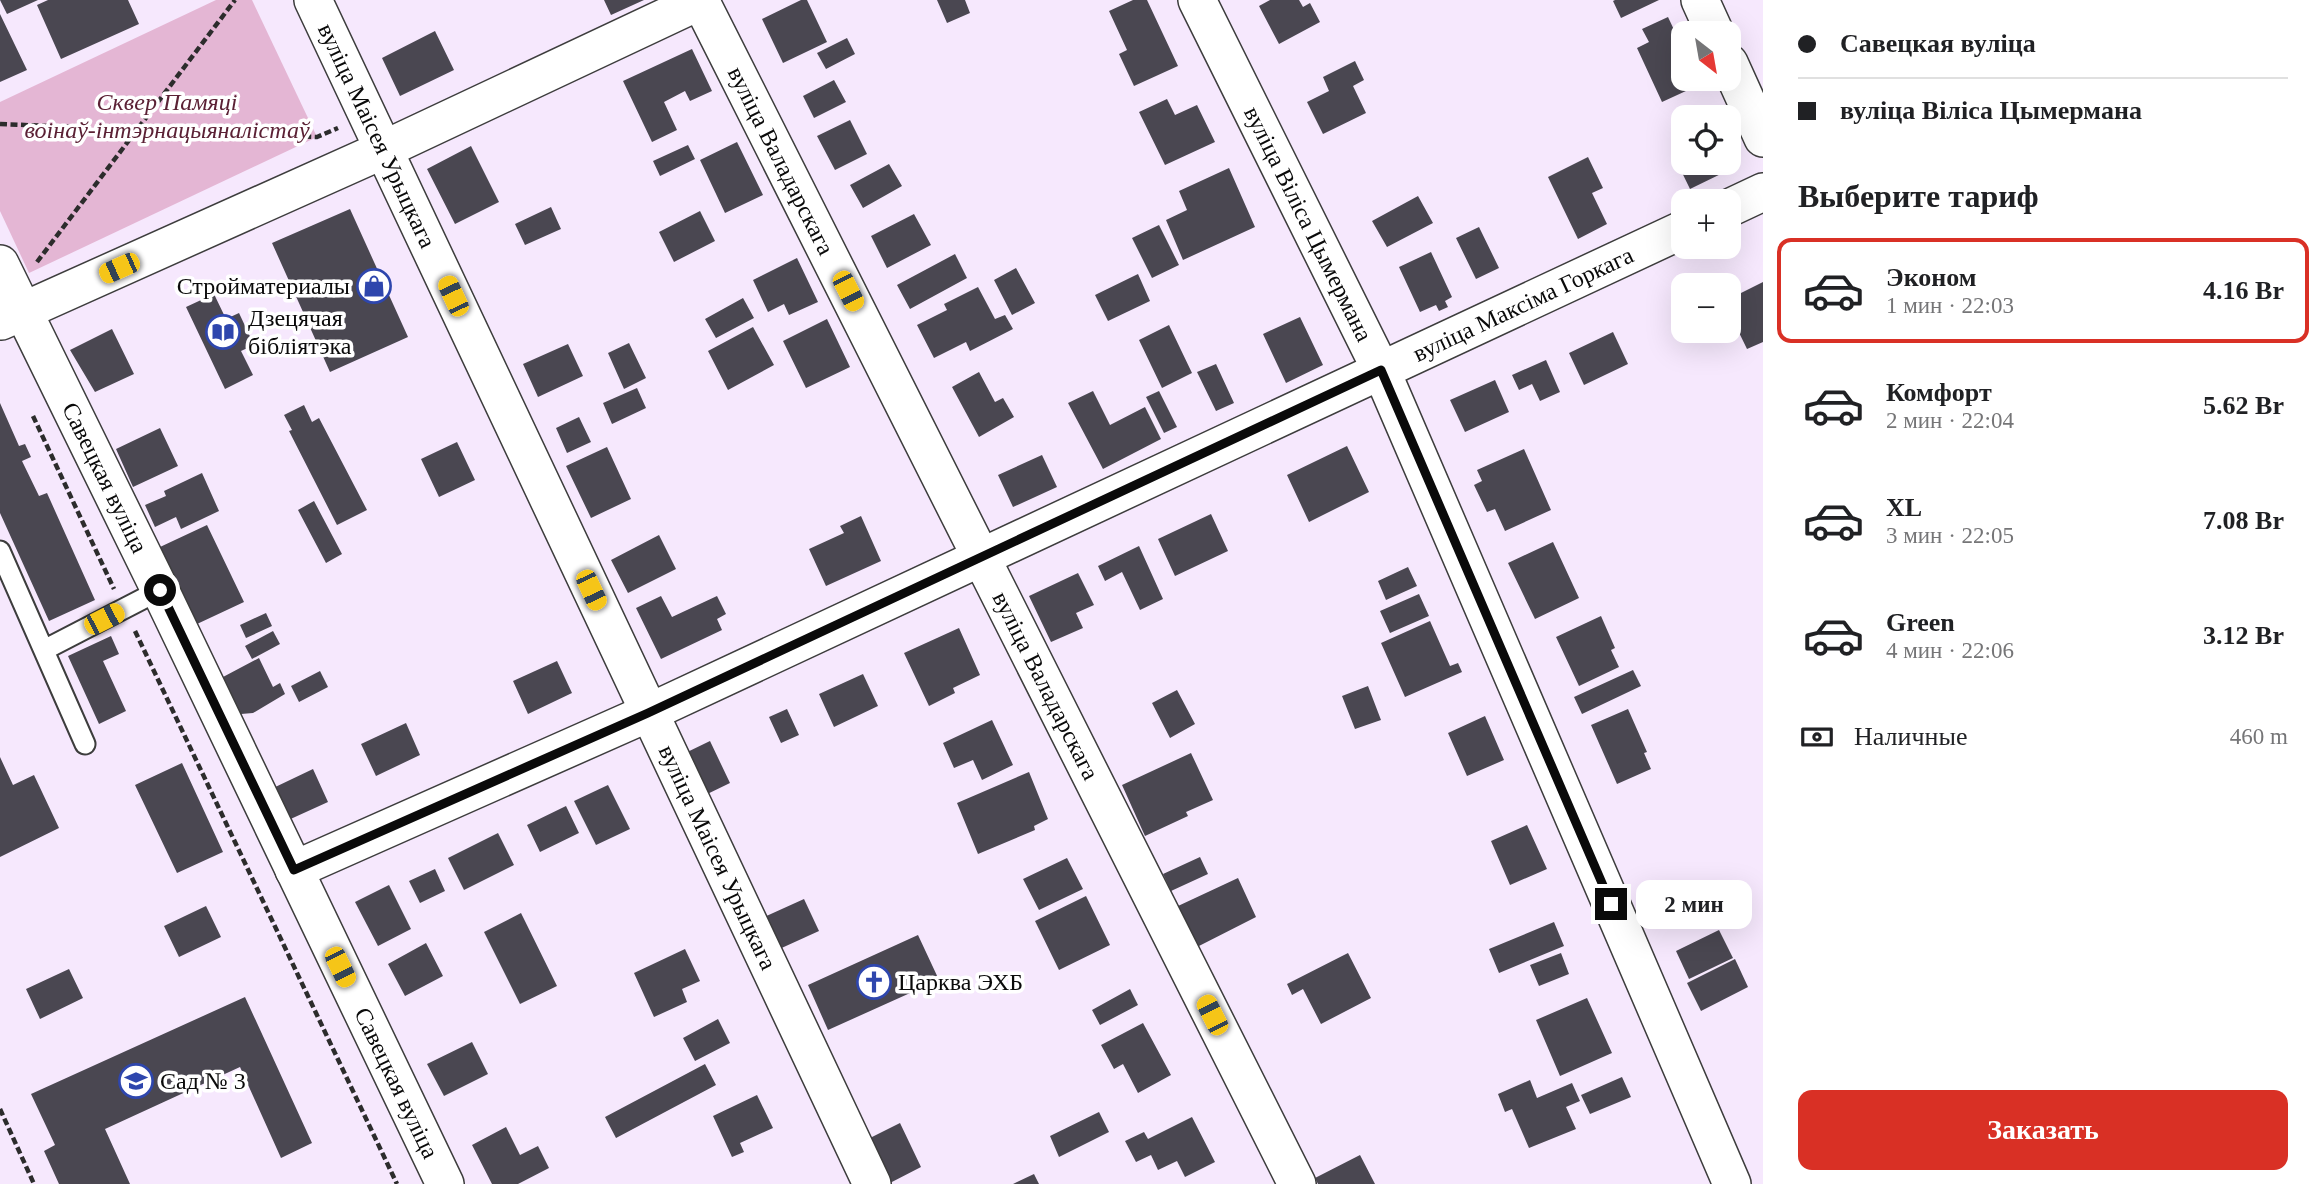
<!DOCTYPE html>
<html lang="ru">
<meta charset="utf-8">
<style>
:root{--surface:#fff;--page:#f6f6f6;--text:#202124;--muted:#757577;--line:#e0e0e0;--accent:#d93025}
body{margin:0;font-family:"Times New Roman",serif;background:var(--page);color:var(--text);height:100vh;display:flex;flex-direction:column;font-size:26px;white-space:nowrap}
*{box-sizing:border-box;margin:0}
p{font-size:23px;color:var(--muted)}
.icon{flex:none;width:38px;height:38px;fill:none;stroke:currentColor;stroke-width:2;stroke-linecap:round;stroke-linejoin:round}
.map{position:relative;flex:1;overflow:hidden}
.side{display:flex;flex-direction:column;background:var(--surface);width:560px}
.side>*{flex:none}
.guide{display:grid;align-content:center;height:154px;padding:0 35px;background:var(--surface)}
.needle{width:46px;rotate:149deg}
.tools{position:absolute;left:1671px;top:21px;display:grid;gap:14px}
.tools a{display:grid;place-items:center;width:70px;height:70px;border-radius:14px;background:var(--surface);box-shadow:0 7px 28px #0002;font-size:35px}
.end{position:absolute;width:32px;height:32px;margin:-16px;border:9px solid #0a0a0a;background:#fff;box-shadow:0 0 0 4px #fff}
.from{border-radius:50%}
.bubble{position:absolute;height:49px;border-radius:14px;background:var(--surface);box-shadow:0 7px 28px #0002;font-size:23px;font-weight:700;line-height:49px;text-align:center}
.car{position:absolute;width:21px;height:42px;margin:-21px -10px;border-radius:9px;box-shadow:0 0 5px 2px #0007;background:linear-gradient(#f5c518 24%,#345 0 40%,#f5c518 0 76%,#345 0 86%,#f5c518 0)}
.guide b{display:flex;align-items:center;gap:24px;height:66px;font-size:26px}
.guide b+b{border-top:2px solid var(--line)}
.guide i{width:18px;height:18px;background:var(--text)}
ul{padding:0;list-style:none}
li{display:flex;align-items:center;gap:21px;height:105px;margin:0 14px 10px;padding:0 21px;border:4px solid transparent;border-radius:14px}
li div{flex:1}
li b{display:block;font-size:26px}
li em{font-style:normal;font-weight:700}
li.on{border-color:var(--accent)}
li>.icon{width:63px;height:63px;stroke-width:1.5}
h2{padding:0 35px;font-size:32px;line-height:84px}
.pay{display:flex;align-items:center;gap:18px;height:77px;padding:0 35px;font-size:26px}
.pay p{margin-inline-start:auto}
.cta{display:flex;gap:14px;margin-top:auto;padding:14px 35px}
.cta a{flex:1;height:80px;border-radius:14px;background:var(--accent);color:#fff;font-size:28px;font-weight:700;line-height:80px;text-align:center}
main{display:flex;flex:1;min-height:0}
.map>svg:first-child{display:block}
</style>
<main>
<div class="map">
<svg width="1763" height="1184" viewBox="0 0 1763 1184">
<rect width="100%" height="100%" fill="#f6e8fd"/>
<path fill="#e4b6d4" d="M216,0H252L317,137L29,273L0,211V102Z"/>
<path fill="#4a4751" d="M0,0H38L7,14Z
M48,0H128L139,24L61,59L37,5Z
M604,0H644L611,15Z
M801,0H807L827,42L783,63L762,19Z
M937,0H965L970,13L947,23Z
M1133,0H1147L1178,66L1134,86L1119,54L1127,50L1109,11Z
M1270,0H1299L1303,7L1310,3L1320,22L1279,44L1259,6Z
M1615,0H1659L1621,18L1613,1Z
M0,14L27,70L0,82Z
M1668,17L1684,51V79H1697L1699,85L1662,102L1637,48L1649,42L1642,29Z
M435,31L454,70L400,96L382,58Z
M847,38L855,54L826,69L817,53Z
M692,49L712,91L690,101L685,91L664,102L677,130L652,142L623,81Z
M1355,61L1364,80L1353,86L1366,113L1323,134L1307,102L1329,91L1323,77Z
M834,80L846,102L814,118L803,96Z
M1167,99L1175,115L1197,105L1215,142L1165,165L1139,112Z
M850,120L867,154L835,170L817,136Z
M737,142L763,195L725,213L700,160Z
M688,145L695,159L660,176L653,161Z
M471,146L499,202L455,224L427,169Z
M1684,146V163H1726L1729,170L1690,189L1672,152Z
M1588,157L1603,188L1592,193L1607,224L1578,239L1548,177Z
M889,164L902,186L863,208L850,185Z
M1229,168L1255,227L1183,260L1166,220L1187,210L1179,191Z
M1418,196L1433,223L1387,247L1372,221Z
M551,207L561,229L525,245L515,224Z
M350,209L408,337L330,372L272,243Z
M700,211L715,241L674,262L659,232Z
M914,214L931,245L887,268L871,236Z
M1159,225L1179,265L1152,278L1132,238Z
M1479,227L1499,268L1476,279L1456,238Z
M1431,252L1452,297L1445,301L1448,307L1439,311L1436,305L1420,312L1399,267Z
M955,254L967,278L910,309L897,285Z
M797,258L818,302L789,315L784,304L768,312L753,280Z
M1016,268L1035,303L1012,315L994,280Z
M1138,274L1150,301L1108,321L1095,295Z
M1763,282V342L1747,349L1729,312V299Z
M978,287L995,319L1005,315L1013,329L970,351L966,342L934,358L917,325L947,310L944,304Z
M214,294L226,319L239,313L254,345L241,351L253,375L225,389L186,307Z
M743,298L754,318L716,338L705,319Z
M1300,317L1323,365L1286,383L1263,334Z
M827,319L850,367L806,388L783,341Z
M1169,325L1192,373L1162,388L1139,340Z
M753,327L774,365L728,390L708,351Z
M112,329L134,374L95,392L70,350Z
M1613,332L1628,364L1584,385L1569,353Z
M629,343L646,378L624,389L608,353Z
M568,344L583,376L538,397L523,364Z
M1546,360L1560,392L1540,401L1532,384L1519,390L1512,375Z
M1216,364L1234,403L1216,411L1197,372Z
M979,372L995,402L1003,398L1014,417L979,437L952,387Z
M1495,380L1509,412L1465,432L1450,400Z
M637,388L646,408L612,424L603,403Z
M1093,391L1110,425L1145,407L1161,439L1103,469L1068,403Z
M1159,391L1177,427L1164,433L1146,397Z
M0,403L19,446L25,444L31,457L22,461L39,496L47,493L95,600L49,621L0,513Z
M304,405L312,422L319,418L367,510L337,525L289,431L292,430L284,415Z
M579,417L591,442L567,453L556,428Z
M160,428L178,466L133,487L116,449Z
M457,442L475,480L439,497L421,459Z
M1347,446L1369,492L1309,522L1287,475Z
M607,447L631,499L591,518L566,466Z
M1524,449L1551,510L1505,531L1495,509L1487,512L1474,485L1482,481L1477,470Z
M1042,455L1057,487L1013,507L998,475Z
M202,473L219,511L181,529L176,517L155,527L145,505L166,496L164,491Z
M314,501L342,554L326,563L298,510Z
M1211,514L1228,551L1175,576L1158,539Z
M861,516L881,561L826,586L809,549L844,533L840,526Z
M207,525L244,602L197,624L160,547Z
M659,535L676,569L628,593L611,560Z
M1553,542L1579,598L1535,619L1508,563Z
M1139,546L1163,599L1140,610L1122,572L1105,581L1098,566Z
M1408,567L1417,586L1386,600L1378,581Z
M1078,573L1094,605L1076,613L1083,628L1051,642L1029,596Z
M1419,594L1429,616L1390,633L1380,611Z
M661,596L672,617L717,596L726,614L717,619L722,630L661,659L636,608Z
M266,613L272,626L246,638L240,625Z
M1601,616L1615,648L1611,650L1619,667L1579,686L1556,637Z
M1430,621L1450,666L1458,663L1462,672L1405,697L1381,643Z
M959,628L980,675L953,688L955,693L929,706L904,653Z
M273,631L280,644L252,659L245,646Z
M111,636L119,654L103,661L126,711L99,724L68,656Z
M259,658L273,687L280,683L285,694L253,713L241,714L223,677Z
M557,661L572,693L528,714L513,681Z
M1633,670L1641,686L1582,714L1574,697Z
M320,671L328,687L299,702L291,686Z
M863,674L878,706L834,727L819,694Z
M1368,686L1381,720L1355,729L1342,696Z
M1177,690L1195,724L1170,738L1152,703Z
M787,709L799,735L781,743L769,717Z
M1628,709L1647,752L1644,753L1651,769L1617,784L1591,725Z
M1485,716L1504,760L1467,776L1448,733Z
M992,720L1013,765L982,780L973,760L954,768L943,743Z
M406,723L420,755L376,776L361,744Z
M710,741L730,783L697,799L677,757Z
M1191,753L1213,800L1186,812L1188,816L1145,836L1122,785Z
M0,757L13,785L34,775L59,828L0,857Z
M182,763L223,852L177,873L135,785Z
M313,769L328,802L284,822L269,790Z
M1029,772L1048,819L1034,826L1035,830L978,854L957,803Z
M608,785L630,829L596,845L574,801Z
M566,806L579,833L540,852L527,825Z
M1527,825L1547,869L1510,885L1491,841Z
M498,833L514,865L464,890L448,858Z
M1200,857L1208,874L1171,891L1163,874Z
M1067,858L1083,889L1039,910L1023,879Z
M435,869L445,891L420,903L409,881Z
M1238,878L1256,917L1197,947L1178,906Z
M389,885L411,929L378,946L355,902Z
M1086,896L1110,945L1059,970L1035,921Z
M804,899L819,931L775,951L760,919Z
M206,906L221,937L179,957L164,926Z
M521,913L557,986L520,1004L484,932Z
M1554,922L1564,946L1499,973L1489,949Z
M1719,930L1733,958L1689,979L1676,951Z
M918,935L939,980L828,1030L808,985Z
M426,943L443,976L405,996L388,964Z
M685,949L700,981L682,989L687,1002L654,1017L634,973Z
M1348,953L1371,998L1321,1024L1303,989L1292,995L1287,984Z
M1561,953L1569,974L1539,986L1530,965Z
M1735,959L1748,987L1701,1011L1687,983Z
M69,969L83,998L40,1019L26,989Z
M1130,989L1138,1005L1100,1025L1092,1010Z
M245,997L312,1143L281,1158L240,1067L105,1129L130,1184H59L44,1151L55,1145L31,1094Z
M1587,998L1612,1053L1560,1076L1536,1020Z
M718,1019L730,1043L695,1061L683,1038Z
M1143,1023L1171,1075L1138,1093L1123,1064L1114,1069L1101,1045Z
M472,1042L488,1074L444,1096L427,1064Z
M705,1064L716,1085L616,1138L605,1117Z
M1622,1077L1631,1097L1590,1114L1581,1095Z
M1530,1080L1537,1098L1572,1083L1580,1101L1566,1107L1576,1129L1529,1148L1512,1109L1505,1112L1498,1094Z
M757,1095L773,1128L740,1143L744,1152L732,1157L713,1116Z
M1099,1112L1109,1132L1059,1157L1050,1136Z
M1192,1117L1215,1162L1185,1177L1177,1161L1158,1170L1151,1155L1136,1162L1125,1141L1144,1132L1148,1139Z
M900,1123L921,1167L888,1184L866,1140Z
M506,1127L520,1155L538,1146L549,1168L518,1184H492L472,1145Z
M1360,1155L1375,1184H1318L1315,1178Z
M1034,1174L1039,1184H1013Z"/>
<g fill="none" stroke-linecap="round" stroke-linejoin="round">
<g stroke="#3d3d3d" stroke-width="23">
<path id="service" d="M0,551L85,744
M44,650L160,590"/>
</g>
<g stroke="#3d3d3d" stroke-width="40">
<g id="minor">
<path id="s1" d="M313,0L872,1184"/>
<path id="s2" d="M700,0L1297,1184"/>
<path id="s3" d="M1197,0L1381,370L1732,1184"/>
<path d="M1700,0L1715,33"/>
<path d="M1729,63L1763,138"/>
<path d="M1729,208L1763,192"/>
<path id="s4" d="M0,264L160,590L445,1184"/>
<path d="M1,321L385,149L702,0"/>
<path id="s5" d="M294,870L648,713L1684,229"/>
</g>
</g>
<path stroke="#2c2c2c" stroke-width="4.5" stroke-dasharray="7 3.5" stroke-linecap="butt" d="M0,124L317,137L338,128
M37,262L235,0
M33,416L114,589
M135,631L397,1184
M0,1109L34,1184"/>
<use href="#service" stroke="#fff" stroke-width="19"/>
<use href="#minor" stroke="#fff" stroke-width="37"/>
</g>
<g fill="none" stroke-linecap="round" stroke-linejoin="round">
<path stroke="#0a0a0a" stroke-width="9" d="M160,590L294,870L648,713L1381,370L1611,904"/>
</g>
<defs>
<g id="shop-ring" transform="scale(1.75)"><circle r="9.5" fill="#fff" stroke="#2e46ad" stroke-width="1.5"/><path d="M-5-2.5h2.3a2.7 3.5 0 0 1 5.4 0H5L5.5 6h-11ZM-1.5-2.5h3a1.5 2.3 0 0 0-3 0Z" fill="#2e46ad"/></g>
<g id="library-ring" transform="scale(1.75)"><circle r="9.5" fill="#fff" stroke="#2e46ad" stroke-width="1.5"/><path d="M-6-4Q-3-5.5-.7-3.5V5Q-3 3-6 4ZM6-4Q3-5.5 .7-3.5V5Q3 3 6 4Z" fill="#2e46ad"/></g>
<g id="church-ring" transform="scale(1.75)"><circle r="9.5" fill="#fff" stroke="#2e46ad" stroke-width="1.5"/><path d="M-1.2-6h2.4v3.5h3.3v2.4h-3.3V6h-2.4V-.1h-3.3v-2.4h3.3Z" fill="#2e46ad"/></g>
<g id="school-ring" transform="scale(1.75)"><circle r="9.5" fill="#fff" stroke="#2e46ad" stroke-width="1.5"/><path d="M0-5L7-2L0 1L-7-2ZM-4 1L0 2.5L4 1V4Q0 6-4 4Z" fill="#2e46ad"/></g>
</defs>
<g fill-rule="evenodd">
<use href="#shop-ring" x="374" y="286"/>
<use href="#library-ring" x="223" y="332"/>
<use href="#church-ring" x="874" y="982"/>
<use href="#school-ring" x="136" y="1081"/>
</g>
<g text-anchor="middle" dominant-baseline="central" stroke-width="7" stroke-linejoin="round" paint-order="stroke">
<g font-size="24" font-style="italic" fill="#5b2135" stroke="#fff">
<text x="167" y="102">Сквер Памяці<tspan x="167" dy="28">воінаў-інтэрнацыяналістаў</tspan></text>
</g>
<g font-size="24" fill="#0a0a0a" stroke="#fff">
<text stroke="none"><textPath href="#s1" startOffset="150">вуліца Маісея Урыцкага</textPath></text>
<text stroke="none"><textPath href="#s2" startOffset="180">вуліца Валадарскага</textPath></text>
<text stroke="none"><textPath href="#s3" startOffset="250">вуліца Віліса Цымермана</textPath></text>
<text stroke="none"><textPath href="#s5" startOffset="1353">вуліца Максіма Горкага</textPath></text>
<text stroke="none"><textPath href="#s4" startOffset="238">Савецкая вуліца</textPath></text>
<text stroke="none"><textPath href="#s2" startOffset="768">вуліца Валадарскага</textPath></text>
<text stroke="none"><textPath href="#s1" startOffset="948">вуліца Маісея Урыцкага</textPath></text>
<text stroke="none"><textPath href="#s4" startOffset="910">Савецкая вуліца</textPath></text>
</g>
<g font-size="24" fill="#0a0a0a" stroke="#fff" text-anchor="start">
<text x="350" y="286" text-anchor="end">Стройматериалы</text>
<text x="248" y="318">Дзецячая<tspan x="248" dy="28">бібліятэка</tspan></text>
<text x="898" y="982">Царква ЭХБ</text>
<text x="160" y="1081">Сад № 3</text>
</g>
</g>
</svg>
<div class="tools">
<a><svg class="needle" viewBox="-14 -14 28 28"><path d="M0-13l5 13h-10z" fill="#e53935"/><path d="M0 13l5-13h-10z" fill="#757577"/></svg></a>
<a><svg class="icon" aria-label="locate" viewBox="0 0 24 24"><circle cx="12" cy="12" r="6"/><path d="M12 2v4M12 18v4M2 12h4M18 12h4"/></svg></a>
<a>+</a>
<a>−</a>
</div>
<i class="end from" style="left:160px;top:590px"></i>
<i class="end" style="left:1611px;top:904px"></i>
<div class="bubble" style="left:1636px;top:880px;width:116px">2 мин</div>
<i class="car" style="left:119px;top:268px;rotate:246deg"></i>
<i class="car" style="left:848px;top:291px;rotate:153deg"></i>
<i class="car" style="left:453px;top:296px;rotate:335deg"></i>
<i class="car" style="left:591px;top:590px;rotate:155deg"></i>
<i class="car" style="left:104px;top:619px;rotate:63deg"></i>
<i class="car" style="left:340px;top:967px;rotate:154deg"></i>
<i class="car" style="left:1212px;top:1015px;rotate:333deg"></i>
</div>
<section class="side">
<div class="guide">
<b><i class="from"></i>Савецкая вуліца</b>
<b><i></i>вуліца Віліса Цымермана</b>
</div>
<h2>Выберите тариф</h2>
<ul>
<li class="on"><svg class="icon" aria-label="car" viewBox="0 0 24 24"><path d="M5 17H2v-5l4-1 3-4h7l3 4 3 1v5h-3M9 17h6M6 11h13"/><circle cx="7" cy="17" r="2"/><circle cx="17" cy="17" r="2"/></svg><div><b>Эконом</b><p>1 мин · 22:03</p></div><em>4.16 Br</em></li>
<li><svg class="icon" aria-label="car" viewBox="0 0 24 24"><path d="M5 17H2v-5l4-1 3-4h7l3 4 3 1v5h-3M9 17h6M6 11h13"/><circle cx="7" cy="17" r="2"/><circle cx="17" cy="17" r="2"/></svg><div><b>Комфорт</b><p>2 мин · 22:04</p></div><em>5.62 Br</em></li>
<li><svg class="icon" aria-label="car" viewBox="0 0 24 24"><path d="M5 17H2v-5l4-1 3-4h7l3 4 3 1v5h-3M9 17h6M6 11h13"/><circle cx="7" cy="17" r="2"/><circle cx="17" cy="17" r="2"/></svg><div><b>XL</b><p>3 мин · 22:05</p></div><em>7.08 Br</em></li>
<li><svg class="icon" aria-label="car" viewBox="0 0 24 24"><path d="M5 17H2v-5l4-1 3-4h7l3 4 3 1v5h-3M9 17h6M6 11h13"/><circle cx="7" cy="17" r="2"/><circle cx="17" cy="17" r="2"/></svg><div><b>Green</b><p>4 мин · 22:06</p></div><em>3.12 Br</em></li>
</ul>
<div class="pay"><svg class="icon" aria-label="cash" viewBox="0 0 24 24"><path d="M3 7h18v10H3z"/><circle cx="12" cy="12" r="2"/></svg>Наличные<p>460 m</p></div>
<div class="cta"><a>Заказать</a></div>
</section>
</main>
